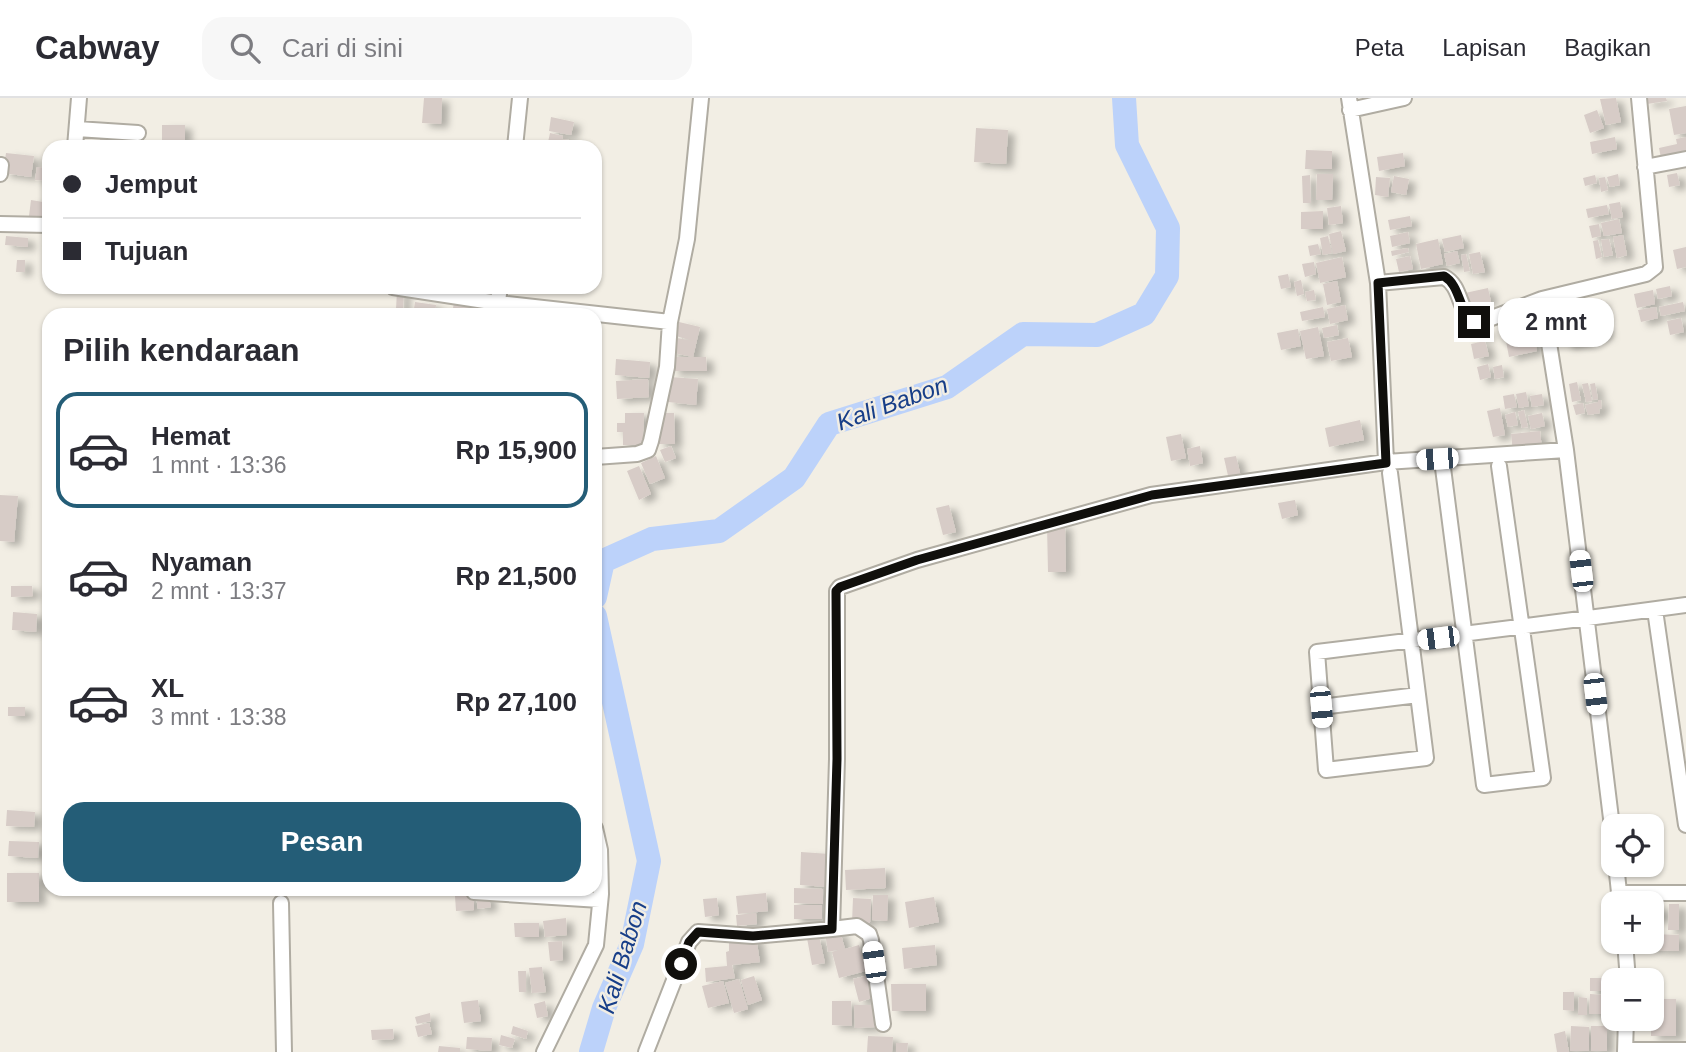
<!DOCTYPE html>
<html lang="id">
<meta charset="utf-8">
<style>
:root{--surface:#fff;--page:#f7f7f7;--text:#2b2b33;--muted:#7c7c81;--line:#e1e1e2;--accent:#245d77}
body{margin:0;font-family:Arial,sans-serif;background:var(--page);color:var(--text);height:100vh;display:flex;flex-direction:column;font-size:26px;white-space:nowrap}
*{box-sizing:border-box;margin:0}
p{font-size:23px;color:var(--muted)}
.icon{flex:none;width:38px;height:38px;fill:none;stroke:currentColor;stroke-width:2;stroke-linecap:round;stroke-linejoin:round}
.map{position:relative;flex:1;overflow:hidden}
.sheet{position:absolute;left:42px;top:210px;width:560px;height:588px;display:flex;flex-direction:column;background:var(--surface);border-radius:21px;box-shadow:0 2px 5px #0004}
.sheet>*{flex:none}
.top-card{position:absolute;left:42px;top:42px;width:560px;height:154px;border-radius:21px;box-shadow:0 2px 5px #0004;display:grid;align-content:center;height:154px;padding:0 21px;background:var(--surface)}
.fabs{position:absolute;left:1601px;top:716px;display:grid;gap:14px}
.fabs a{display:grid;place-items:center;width:63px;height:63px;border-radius:14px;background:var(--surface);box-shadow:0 2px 5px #0004;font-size:35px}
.end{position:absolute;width:32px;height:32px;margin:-16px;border:9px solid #100f0c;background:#fff;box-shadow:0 0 0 4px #fff}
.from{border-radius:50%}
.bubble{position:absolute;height:49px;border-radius:21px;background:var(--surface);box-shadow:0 2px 5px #0004;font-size:23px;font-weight:600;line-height:49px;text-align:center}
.car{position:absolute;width:21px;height:42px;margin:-21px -10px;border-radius:9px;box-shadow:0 0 5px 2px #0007;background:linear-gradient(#fff 24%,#345 0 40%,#fff 0 76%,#345 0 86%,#fff 0)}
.top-card b{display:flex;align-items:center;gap:24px;height:66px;font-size:26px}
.top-card b+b{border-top:2px solid var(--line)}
.top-card i{width:18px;height:18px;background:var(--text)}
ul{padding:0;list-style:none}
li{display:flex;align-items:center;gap:21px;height:116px;margin:0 14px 10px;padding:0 7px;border:4px solid transparent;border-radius:21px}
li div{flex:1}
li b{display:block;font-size:26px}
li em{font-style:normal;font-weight:600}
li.active{border-color:var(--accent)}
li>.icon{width:63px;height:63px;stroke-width:1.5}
h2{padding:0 21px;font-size:32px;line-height:84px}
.cta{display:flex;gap:14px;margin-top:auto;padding:14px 21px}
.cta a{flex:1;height:80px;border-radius:21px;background:var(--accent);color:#fff;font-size:28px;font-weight:600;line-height:80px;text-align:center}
header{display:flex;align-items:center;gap:42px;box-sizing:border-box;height:98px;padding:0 35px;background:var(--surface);border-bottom:2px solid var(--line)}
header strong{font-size:33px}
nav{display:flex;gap:38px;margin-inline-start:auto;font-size:24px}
.search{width:490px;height:63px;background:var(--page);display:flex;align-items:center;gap:18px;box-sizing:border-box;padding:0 24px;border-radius:21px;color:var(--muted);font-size:26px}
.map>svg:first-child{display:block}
</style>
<header>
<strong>Cabway</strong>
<div class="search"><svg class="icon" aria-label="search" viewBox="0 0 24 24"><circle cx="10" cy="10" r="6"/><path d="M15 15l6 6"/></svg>Cari di sini</div>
<nav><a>Peta</a><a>Lapisan</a><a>Bagikan</a></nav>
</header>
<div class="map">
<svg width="1686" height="954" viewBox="0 0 1686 954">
<defs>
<filter id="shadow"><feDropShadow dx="7" dy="4" stdDeviation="3.5" flood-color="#0004"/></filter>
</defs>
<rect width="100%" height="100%" fill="#f2eee4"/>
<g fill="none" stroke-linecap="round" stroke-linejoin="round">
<path stroke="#bcd2fa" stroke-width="24" d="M595,499L603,463L652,441L719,433L794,380L829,326L947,289L1023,236L1097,237L1144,216L1167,178L1168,130L1127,47L1124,0
M591,954L604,910L632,846L649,763L595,518"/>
</g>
<path fill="#d7ccc7" filter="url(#shadow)" d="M424,0H442L441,26L422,25Z
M1616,0L1621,24L1606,27L1600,1Z
M1646,0H1666L1667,3L1647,6Z
M1686,8V35L1674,37L1669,11Z
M1597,12L1604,30L1590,35L1584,17Z
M551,19L574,24L571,37L549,33Z
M162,27H185V44H162Z
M976,30L1008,32L1006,66L974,64Z
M550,35L563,38L561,49H547Z
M100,36H132V49H100Z
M1615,39L1617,51L1592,56L1590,44Z
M1686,39V60L1662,65L1659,50L1677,46L1676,41Z
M563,41L583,44L582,49H562Z
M1306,52L1332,53V71H1305Z
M6,55L34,58L31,79L3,75Z
M1403,55L1405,68L1379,73L1377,59Z
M37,69L49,70V83L35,82Z
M1677,75L1680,87L1669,89L1667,77Z
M1317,76H1333L1332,102H1316Z
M1618,76L1620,87L1610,89L1607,79Z
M1310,77L1311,105H1303L1302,78Z
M1595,77L1597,85L1585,88L1583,80Z
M1394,78L1409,81L1406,97L1391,94Z
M1376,79L1390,80L1388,99L1375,97Z
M1605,79L1608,92L1601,94L1599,80Z
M31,102L49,105V121L29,118Z
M1620,104L1623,119L1612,121L1609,106Z
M1607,107L1609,116L1588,120L1586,111Z
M1341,108L1343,125L1329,127L1327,110Z
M1323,113V131H1301V114Z
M1410,118L1412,128L1390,132L1388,122Z
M1619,121L1622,135L1604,138L1601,125Z
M1599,126L1601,138L1592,140L1589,128Z
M1341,133L1346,153L1333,156L1329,136Z
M1408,134L1410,145L1392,149L1390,138Z
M1461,137L1464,150L1445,154L1442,141Z
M1623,137L1627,157L1617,160L1613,139Z
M6,138L28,140V149L5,147Z
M1328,138L1332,155L1323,157L1320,140Z
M1438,141L1443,166L1421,171L1416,146Z
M1609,141L1613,157L1604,159L1601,142Z
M1598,142L1602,159L1596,161L1593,143Z
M1318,146L1321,156L1310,158L1308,148Z
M1686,149V169L1677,171L1673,152Z
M1408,150L1409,154L1392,158L1391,153Z
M1457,153L1460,165L1447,168L1444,156Z
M1480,154L1485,174L1473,176L1469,156Z
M1466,156L1470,173L1464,174L1461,157Z
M1410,158L1413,171L1399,174L1396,161Z
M1342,159L1346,179L1320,185L1316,165Z
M17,162H25V174H16Z
M1314,164L1316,176L1305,179L1302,166Z
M1288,176L1291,189L1281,191L1278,178Z
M1301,182L1304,196L1297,198L1294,184Z
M1337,183L1341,204L1327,207L1323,186Z
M1670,188L1672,198L1658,201L1656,191Z
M1488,190L1491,204L1468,209L1465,195Z
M1314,192L1316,202L1307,203L1305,194Z
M1653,192L1655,206L1637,210L1634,196Z
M397,193H404L403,212L396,211Z
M1575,200L1577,210L1562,213L1560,203Z
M1602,201L1605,220L1584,224L1580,206Z
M415,204L436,207L435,217H413Z
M454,204L475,207L474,217H452Z
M1683,204L1685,213L1661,218L1659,209Z
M1345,207L1348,222L1330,226L1327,211Z
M1323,209L1325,219L1302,223L1300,214Z
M1656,209L1658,220L1641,224L1638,212Z
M1531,212L1534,227L1504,234L1501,218Z
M1573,215L1576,229L1562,232L1559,218Z
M1681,220L1684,234L1670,237L1667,223Z
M679,224L700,229L693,259L669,254L672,239L693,243L676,238Z
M1604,225L1607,237L1591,240L1588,228Z
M1337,227L1339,237L1324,240L1322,230Z
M1318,229L1324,258L1306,261L1300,233Z
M1487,230L1489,238L1471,242L1469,234Z
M1298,231L1301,248L1281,252L1277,235Z
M1586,231L1588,243L1566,248L1563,236Z
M1532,232L1537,253L1509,259L1505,238Z
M1348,240L1352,259L1331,263L1327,244Z
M1485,243L1489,258L1474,261L1471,246Z
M672,259H706L707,273H672Z
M616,261L650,264L649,280L615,277Z
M1488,266L1491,279L1480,282L1477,269Z
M1502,267L1504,279L1495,281L1493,269Z
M670,279L698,281L696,307L668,304Z
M648,281L649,299L617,301L616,283Z
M1577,284L1581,302L1572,304L1569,286Z
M1588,285L1592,303L1586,304L1582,286Z
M1595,285L1598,301L1593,302L1590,286Z
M1526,294L1529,308L1519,310L1516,296Z
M1514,296L1517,309L1505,311L1503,298Z
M1542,296L1544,307L1532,309L1530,298Z
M1598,302H1601L1602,310L1599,311L1600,315L1588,317L1585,307L1598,304Z
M1583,305L1585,315L1576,317L1573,307Z
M1500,310L1505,337L1493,339L1487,313Z
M1524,312L1528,329L1522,330L1518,314Z
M1515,314L1518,327L1508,329L1505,317Z
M625,315H644L643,347H623V334H617V325H625Z
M659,315H674L675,346H658Z
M1542,315L1545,328L1531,331L1528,318Z
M1360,322L1364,342L1329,349L1325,330Z
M1540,333L1542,351L1513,354L1511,336Z
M1181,336L1186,360L1171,363L1166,339Z
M671,348L676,360L665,364L660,352Z
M1200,348L1203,365L1190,368L1187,351Z
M656,358L665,380L650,386L641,365Z
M1236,358L1241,379L1229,382L1224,360Z
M639,368L651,396L639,402L627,373Z
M0,397L18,398L14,444L0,443Z
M1295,402L1298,417L1282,421L1278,405Z
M949,407L956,434L943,437L936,410Z
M1047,427H1065L1066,474H1048Z
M11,488H32L33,498L11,499Z
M13,514L37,516L36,534L12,532Z
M8,609H25V618H8Z
M7,712L35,714L34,729L6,728Z
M9,743L39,744L38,760L8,758Z
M801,754L830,756L828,789L800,787Z
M885,770L886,790L846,792L845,772Z
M7,775H39V804H7Z
M794,790L823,791V806L794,805Z
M766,795L768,813L738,816L736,798Z
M488,796L491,809L478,811L476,798Z
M474,797V812L456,813L455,798Z
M873,797H888L887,823L872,822Z
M934,799L939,824L909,830L905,804Z
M717,800L719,817L705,819L703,801Z
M853,800L871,801L870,825L852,824Z
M1669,806H1679V832H1668Z
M794,807H822V821H794Z
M1652,808H1663V821H1652Z
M1601,812L1608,813V826H1601Z
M756,815L757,826L737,828L736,817Z
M566,820L567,837L545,839L543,823Z
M514,825H539V839H515Z
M840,833L845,851L859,847L866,873L839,880L832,854L841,851L828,854L825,835Z
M1652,836L1679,837V853L1650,852Z
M819,838L825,865L812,867L807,840Z
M756,839L760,864L732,867L735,880L706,884L705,870L727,868L726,854L729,853V841Z
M562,843L563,862L550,863L548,844Z
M935,847L937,867L904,871L902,850Z
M542,869L546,894L532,895L529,870Z
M518,873H526V894H519Z
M869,877L876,899L859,904L853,881Z
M754,878L762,902L748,907L741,882Z
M1590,880H1608L1607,893H1590Z
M739,881L748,911L734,915L725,885Z
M723,883L729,905L708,910L702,888Z
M891,886H926V913H892Z
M1563,894H1574V913L1563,912Z
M1590,896L1606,897V916H1589Z
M1579,899L1587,900V917H1578Z
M1652,901H1676V938H1651Z
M478,902L481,923L464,925L461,904Z
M545,903L548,918L537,920L534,906Z
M832,903H851L852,928L832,927Z
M854,907H874L875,929L855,930Z
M430,915L431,923L417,926L415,919Z
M429,925L432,936L418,939L415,928Z
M513,928L528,933L526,941L511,936Z
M1571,928L1589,929V953H1570Z
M1591,928H1607V953H1591Z
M393,931L394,941L372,942L371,932Z
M1565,933L1569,954H1557L1554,936Z
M501,937L515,941L512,950L499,947Z
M868,938L893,939L892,954H867Z
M467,939L492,940L491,953L466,951Z
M896,945H908L907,954H896Z
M439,948L460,950V954H438Z"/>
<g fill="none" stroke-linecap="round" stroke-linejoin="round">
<g stroke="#b0aca2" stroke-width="18">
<path id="minor" d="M1349,0L1378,185L1386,364
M1350,12L1404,0
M77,31L138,35
M75,49L79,0
M515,49L520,0
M1645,69L1686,61
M0,76L1,67
M0,126L49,127
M1378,185L1444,179C1462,188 1458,213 1474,224H1481L1542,201
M393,189L498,205L670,224
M496,217L500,189
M595,359L637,356L648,352L651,343L667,269L670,224L687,141L701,0
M1443,370L1484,687L1543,680L1499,368
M1390,375L1426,660L1326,672L1317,554C1440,539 1563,524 1686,507
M1655,512L1686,727
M1321,609L1418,597
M1614,745L1566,352L1542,201L1646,176L1655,169L1639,0
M1616,766L1620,804
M474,794L600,802
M1619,795H1686
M281,805L284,954
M1625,844L1628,882
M883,926L871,842L869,836L857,828L832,831L837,661V493L840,489L917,462L1151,397L1386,364L1566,352
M1625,952H1686
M544,954L596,847L601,796L600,752L595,730
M646,954L689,844L698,834L753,838L832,831
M1625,954L1626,920"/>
</g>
<use href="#minor" stroke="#fff" stroke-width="14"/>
</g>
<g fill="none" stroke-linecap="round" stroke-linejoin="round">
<path stroke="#100f0c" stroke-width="9" d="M681,866L689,844L698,834L753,838L832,831L837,661L836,493L840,489L917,462L1152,397L1386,365L1378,185L1444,178C1461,188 1458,213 1474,224"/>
</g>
<g text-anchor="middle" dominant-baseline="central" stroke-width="5" stroke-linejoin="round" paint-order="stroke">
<g font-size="24" font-style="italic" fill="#173e88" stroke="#f2eee4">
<text transform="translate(892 305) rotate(-20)">Kali Babon</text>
<text transform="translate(622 859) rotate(-73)">Kali Babon</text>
</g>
</g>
</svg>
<div class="fabs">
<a><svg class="icon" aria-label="locate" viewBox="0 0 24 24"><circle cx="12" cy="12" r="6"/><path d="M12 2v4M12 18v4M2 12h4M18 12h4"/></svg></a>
<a>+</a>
<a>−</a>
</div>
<i class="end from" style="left:681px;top:866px"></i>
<i class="end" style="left:1474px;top:224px"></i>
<div class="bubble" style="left:1498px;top:200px;width:116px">2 mnt</div>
<i class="car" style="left:1437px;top:361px;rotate:266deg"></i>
<i class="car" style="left:1581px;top:473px;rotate:353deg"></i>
<i class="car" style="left:1438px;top:540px;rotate:263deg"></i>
<i class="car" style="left:1595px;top:596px;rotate:173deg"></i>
<i class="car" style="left:1321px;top:609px;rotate:175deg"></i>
<i class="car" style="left:874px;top:864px;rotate:352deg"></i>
<div class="top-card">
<b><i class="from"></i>Jemput</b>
<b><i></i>Tujuan</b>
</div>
<section class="sheet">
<h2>Pilih kendaraan</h2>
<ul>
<li class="active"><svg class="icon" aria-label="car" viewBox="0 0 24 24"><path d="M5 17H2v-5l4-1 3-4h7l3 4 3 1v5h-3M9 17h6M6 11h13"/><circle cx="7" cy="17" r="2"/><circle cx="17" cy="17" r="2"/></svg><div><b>Hemat</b><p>1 mnt · 13:36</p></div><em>Rp 15,900</em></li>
<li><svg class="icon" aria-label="car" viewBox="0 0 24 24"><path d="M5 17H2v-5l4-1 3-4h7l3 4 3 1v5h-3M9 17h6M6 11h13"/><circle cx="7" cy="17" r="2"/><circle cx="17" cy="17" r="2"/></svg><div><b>Nyaman</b><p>2 mnt · 13:37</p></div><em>Rp 21,500</em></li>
<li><svg class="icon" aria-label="car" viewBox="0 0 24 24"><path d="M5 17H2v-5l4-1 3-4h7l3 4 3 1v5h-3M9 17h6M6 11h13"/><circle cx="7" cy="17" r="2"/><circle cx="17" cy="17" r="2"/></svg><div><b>XL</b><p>3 mnt · 13:38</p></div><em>Rp 27,100</em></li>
</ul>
<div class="cta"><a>Pesan</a></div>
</section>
</div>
